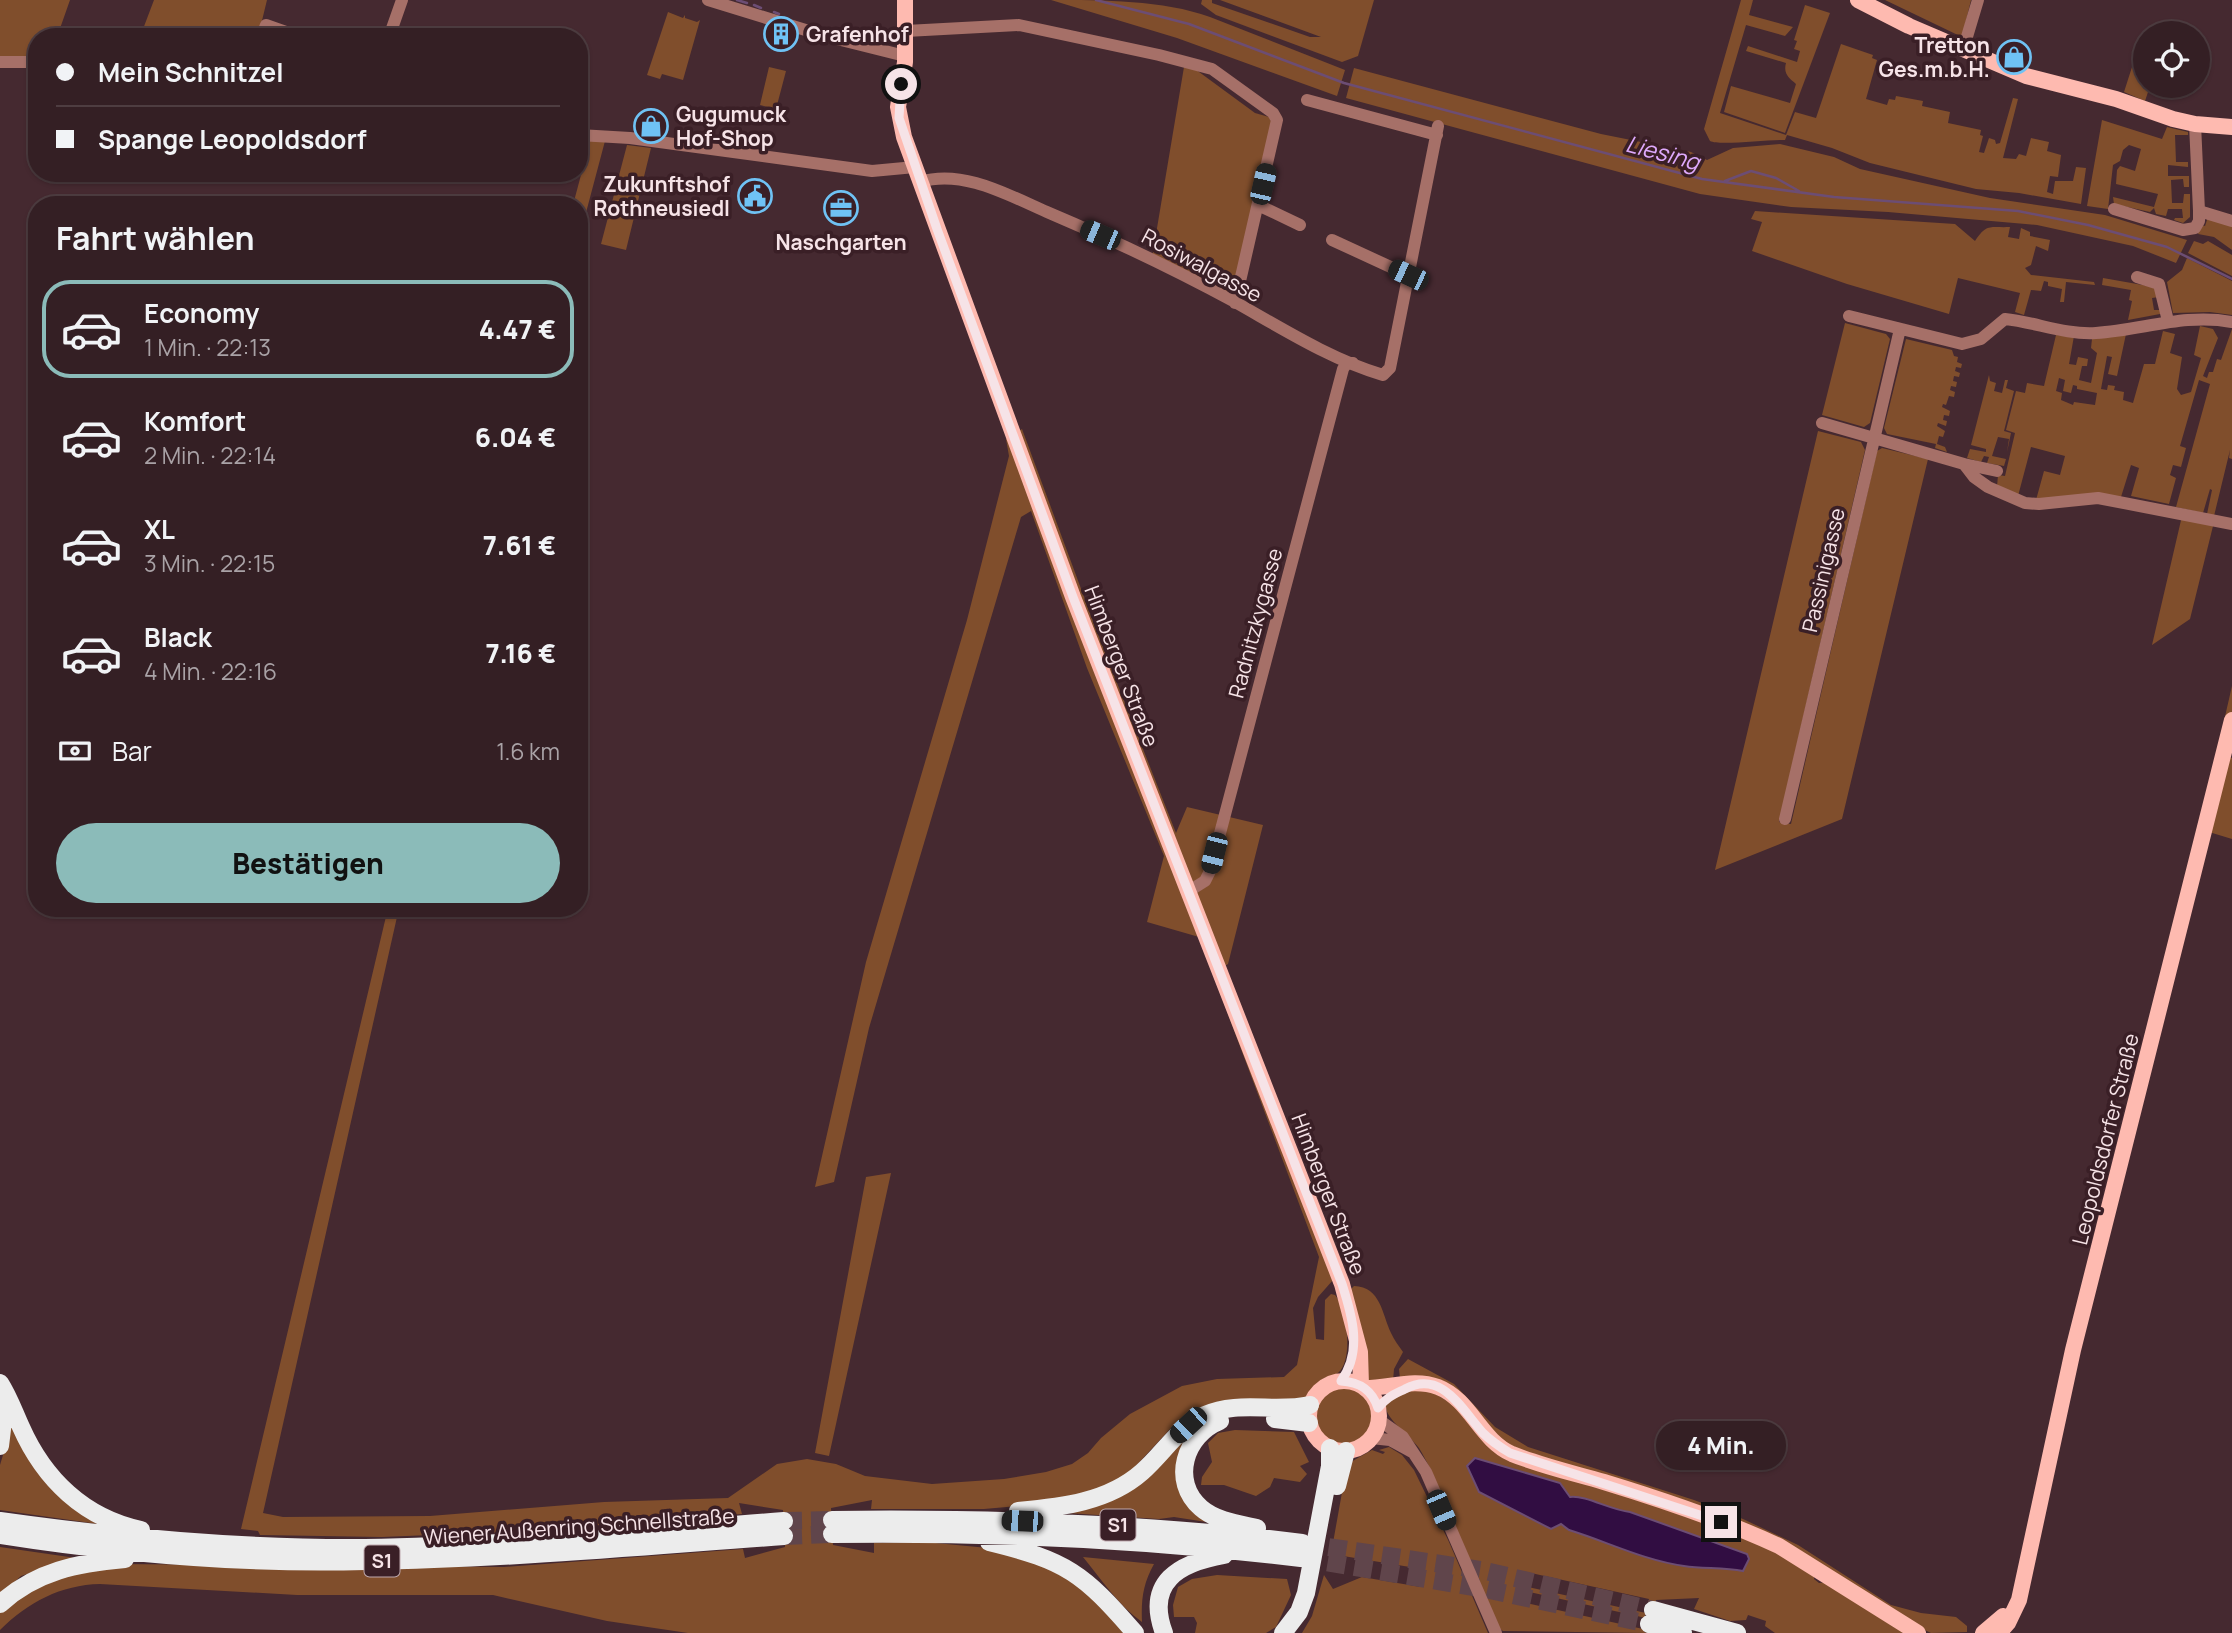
<!DOCTYPE html>
<html lang="de">
<meta charset="utf-8">
<style>
:root{--surface:#341f24;--page:#3c272c;--text:#f1f3f6;--muted:#a9a2a6;--line:#4e3d41;--accent:#8bbbb9}
body{margin:0;font-family:Manrope,sans-serif;background:var(--page);color:var(--text);height:100vh;display:flex;flex-direction:column;font-size:26px;white-space:nowrap}
*{box-sizing:border-box;margin:0}
p{font-size:23px;color:var(--muted)}
.icon{flex:none;width:38px;height:38px;fill:none;stroke:currentColor;stroke-width:2;stroke-linecap:round;stroke-linejoin:round}
.map{position:relative;flex:1;overflow:hidden}
.side{position:absolute;left:28px;top:196px;width:560px;height:721px;display:flex;flex-direction:column;background:var(--surface);border-radius:28px;box-shadow:0 2px 5px #0004,0 0 0 2px var(--line)}
.side>*{flex:none}
.guide{position:absolute;left:28px;top:28px;width:560px;height:154px;border-radius:28px;box-shadow:0 2px 5px #0004,0 0 0 2px var(--line);display:grid;align-content:center;height:154px;padding:0 28px;background:var(--surface)}
.tools{position:absolute;left:2133px;top:21px;display:grid;gap:14px}
.tools a{display:grid;place-items:center;width:77px;height:77px;border-radius:50%;background:var(--surface);box-shadow:0 2px 5px #0004,0 0 0 2px var(--line);font-size:35px}
.end{position:absolute;width:32px;height:32px;margin:-16px;border:9px solid #f6e3e7;background:#111;box-shadow:0 0 0 4px #111}
.from{border-radius:50%}
.bubble{position:absolute;height:49px;border-radius:24px;background:var(--surface);box-shadow:0 2px 5px #0004,0 0 0 2px var(--line);font-size:23px;font-weight:800;line-height:49px;text-align:center}
.car{position:absolute;width:21px;height:42px;margin:-21px -10px;border-radius:9px;box-shadow:0 0 5px 2px #0007;background:linear-gradient(#222 24%,#8ab4d8 0 40%,#222 0 76%,#8ab4d8 0 86%,#222 0)}
.guide b{display:flex;align-items:center;gap:24px;height:66px;font-size:26px}
.guide b+b{border-top:2px solid var(--line)}
.guide i{width:18px;height:18px;background:var(--text)}
ul{padding:0;list-style:none}
li{display:flex;align-items:center;gap:21px;height:98px;margin:0 14px 10px;padding:0 14px;border:4px solid transparent;border-radius:28px}
li div{flex:1}
li b{display:block;font-size:26px}
li em{font-style:normal;font-weight:800}
li.on{border-color:var(--accent)}
li>.icon{width:63px;height:63px;stroke-width:1.5}
h2{padding:0 28px;font-size:32px;line-height:84px}
.pay{display:flex;align-items:center;gap:18px;height:77px;padding:0 28px;font-size:26px}
.pay p{margin-inline-start:auto}
.action{display:flex;gap:14px;margin-top:auto;padding:14px 28px}
.action a{flex:1;height:80px;border-radius:42px;background:var(--accent);color:#111;font-size:28px;font-weight:800;line-height:80px;text-align:center}
.map>svg:first-child{display:block}
</style>
<div class="map">
<svg width="2232" height="1633" viewBox="0 0 2232 1633">
<rect width="100%" height="100%" fill="#452930"/>
<path fill="#804e2c" fill-rule="evenodd" d="M0,0H70L57,37H37V59L0,58Z
M154,0H267L258,37H140Z
M1051,0C1103,0 1163,0 1210,17L1345,70L1337,96L1177,38Z
M1202,0H1212V3L1310,37H1321L1220,0H1374L1358,56L1342,62L1216,15L1201,4Z
M1741,0H1753L1749,15L1793,27L1785,36L1746,25L1720,113L1786,135L1795,112L1816,118L1841,44L1873,55L1872,58L1877,60L1866,99L1887,105L1889,99L1895,100L1896,96L1923,101L1922,106L1950,112L1948,123L1981,130L1980,135L1983,136L1979,152L1984,153L1989,138L1995,140L1996,144L2000,143L2013,98L2018,99L2003,158L2016,159L2019,154L2026,156L2031,138L2049,142L2047,151L2061,155L2058,177L2050,176L2047,192L2053,194L2055,181H2073L2076,167L2086,168L2081,204L2019,193L1976,189L1870,163L1832,148L1787,135L1785,140C1769,139 1720,146 1710,141L1704,129Z
M1885,0H1971L1962,37Z
M1805,5L1830,13L1785,133L1724,112L1731,86L1790,103L1796,84C1789,78 1783,74 1786,63L1746,51L1748,46L1797,62L1800,51L1794,49L1797,41L1794,40Z
M668,12L683,18L685,15V18L697,22L700,20L683,80L662,74L660,79L647,75Z
M2145,54L2146,86H2150L2145,101L2124,92L2132,67L2142,69Z
M769,67L786,71L776,109L760,105Z
M1184,67L1195,69L1255,113L1269,117L1272,123L1234,297L1151,264Z
M1354,68L1601,134L1691,152L1707,160L1733,148L1780,144L1834,157L1860,169L1990,198L2105,215L2187,240L2176,263L2133,246L2037,225L1888,212L1791,207L1700,194L1346,98Z
M2102,120L2162,139L2167,127L2188,132V135H2175L2176,162H2188V167L2168,165V176H2189V187H2184L2183,179L2171,180L2172,203H2183L2184,194H2190V217L2183,223L2174,220L2175,218H2183L2182,209H2168L2166,216L2156,214L2154,208L2150,212L2114,204L2113,197L2154,207L2158,194L2116,184L2117,170L2120,166L2135,171L2141,149L2129,145L2123,150L2120,161L2113,165L2108,209L2087,206Z
M590,141H605L579,239V205H573Z
M627,145L651,148L626,250L601,244Z
M1755,211L1955,224L1975,241C1987,223 1990,228 2010,227L2008,237L2019,239L2021,228L2030,232V236L2050,240L2048,251L2036,246L2031,265L2025,268L2031,275L2094,282L2095,285L2066,282L2064,302H2060L2062,289L2048,286V282L2044,281L2041,291L2031,290L2024,315L2015,312L2020,293L1958,278L1949,314L1847,284L1752,251L1762,222L1751,219Z
M2208,217L2232,224V250L2214,237L2198,234L2201,225L2205,226Z
M2194,241L2203,244L2208,241L2232,255V276L2188,253Z
M2187,258L2232,281V315L2210,312L2173,313L2167,282L2182,270Z
M2103,278L2154,287L2159,297L2152,298L2154,310H2160V314L2128,320L2132,301L2129,300L2131,290L2102,285Z
M1845,323L1886,334L1890,339L1870,423L1864,427L1822,415Z
M2200,326L2213,329L2218,338L2203,376L2207,378L2209,372H2213L2217,359L2221,360L2232,329V459L2229,458L2230,450L2214,516L2207,514L2212,490L2210,489L2203,513L2176,507L2210,384L2199,380L2180,446L2186,448L2181,467L2173,465L2170,475L2176,478L2169,504L2131,496L2139,468L2131,465L2121,497L2036,500L2044,471L2060,475L2065,456L2031,447L2018,496L1997,487L1998,475L2005,476L2015,433L2006,430L2016,391L2025,393L2027,383L2044,386L2056,335L2074,336L2069,364L2076,365L2078,357L2088,359L2087,366H2082L2079,380L2091,383L2097,353L2091,348L2092,339L2126,334L2117,376L2108,374L2112,357L2107,356L2101,389L2107,390L2108,385L2115,386L2114,390L2124,392L2123,400L2133,403L2144,364H2155L2163,331L2175,334L2170,353L2182,357L2177,389L2181,395L2191,392L2201,358L2194,355ZM2059,378L2065,380L2063,391L2071,393L2073,385L2077,386V389L2097,393L2095,405L2074,402L2073,405L2061,400L2062,393L2056,391Z
M1906,339L1952,350L1954,356L1958,357L1957,362L1962,364L1961,368L1956,367L1955,371L1960,373L1959,377L1954,376L1953,381L1957,382L1956,387L1951,386L1950,390L1955,392L1954,397L1949,396L1946,405L1943,404L1942,407L1950,411L1949,416L1944,415L1943,420L1947,421L1946,426L1938,423L1937,426L1945,431L1943,437L1939,436L1937,444L1945,447L1947,452L1935,448L1936,444L1887,434L1884,428Z
M1989,375L1990,381L1996,383L1994,391L2002,393L2005,380H2008L2006,388L2014,391L2004,431L2011,433L2007,452L2009,439L1998,437L1992,456L2006,459L2004,466L1987,463L1989,457L1984,456L1981,462L1967,458L1970,449L1986,452V449L1971,445Z
M1022,429L1097,632L1176,833L1187,807L1263,825L1228,964L1213,973L1333,1280L1318,1297L1313,1308L1316,1339L1324,1340L1325,1300L1331,1294L1335,1295C1347,1308 1354,1360 1338,1373C1334,1376 1327,1376 1323,1379C1315,1383 1309,1391 1305,1399L1180,1424L1171,1428L1118,1485L1030,1505L984,1509H871L872,1500L831,1508L833,1545L874,1553V1543L925,1542L988,1548L1067,1572L1128,1633H688L607,1621L493,1595H297L100,1584C61,1585 28,1602 0,1630V1611L47,1579L108,1564L504,1567L743,1549L745,1558L785,1547L783,1510L739,1503L742,1514L535,1530L518,1526L504,1532L382,1537L260,1535L258,1531L241,1529L388,908H399L263,1513L283,1517L430,1516L604,1502L728,1498L777,1464L807,1459L836,1464L865,1476L932,1484L1004,1479L1046,1472L1072,1464L1088,1453L1101,1438L1130,1414L1182,1386L1217,1379L1284,1377L1297,1365L1319,1257L1199,937L1147,922L1164,856L1087,668L1031,511L1021,517L869,1028L834,1182L815,1187L866,962L967,620L1009,456L1006,439Z
M1818,431L1861,442L1865,450L1779,822L1791,824L1877,451L1882,448L1928,459L1842,819L1715,870Z
M2182,516L2214,522L2190,619L2152,645Z
M2232,686V741L2229,757L2232,758V839L2209,832L2198,834Z
M891,1173L829,1456L815,1453L866,1177Z
M1354,1286C1381,1287 1382,1314 1391,1333C1394,1340 1399,1346 1403,1352L1394,1369L1393,1381L1374,1384L1366,1379L1351,1289Z
M1408,1359L1454,1384L1495,1427L1528,1447L1694,1500L1743,1519L1798,1545L1891,1605L1921,1613L1956,1617L1967,1626V1632L1931,1633L1908,1622L1791,1549L1533,1455L1508,1444L1487,1428L1460,1395L1400,1379L1399,1369Z
M1316 1416a28 28 0 1 1 56 0a28 28 0 1 1-56 0Z
M1417,1390L1432,1392L1456,1406L1487,1443L1752,1538L1814,1575V1579L1819,1583L1828,1582L1909,1633H1775L1765,1626L1766,1621L1748,1615L1746,1620L1730,1621L1694,1609L1699,1598L1656,1600L1647,1633L1503,1631L1500,1629L1430,1468C1426,1461 1423,1454 1419,1448C1402,1426 1355,1400 1417,1390ZM1475,1458L1560,1483L1570,1497C1585,1495 1610,1510 1630,1512L1746,1554L1749,1559L1743,1571L1724,1567L1685,1566L1569,1530ZM1531,1573L1649,1599L1646,1613L1528,1587ZM1525,1591L1646,1618L1643,1629L1522,1602Z
M1240,1410L1296,1412L1302,1410V1416C1276,1415 1246,1409 1221,1416C1167,1432 1171,1494 1214,1520L1213,1523L1174,1517L1159,1519L1052,1512C1067,1503 1095,1504 1113,1495C1167,1468 1171,1420 1240,1410Z
M12,1425C35,1475 52,1494 98,1524L0,1510V1465Z
M1235,1430L1294,1432L1309,1462L1300,1466L1307,1474L1300,1482L1274,1478L1270,1487L1256,1496L1224,1485H1201L1202,1477L1212,1462L1208,1443L1218,1433Z
M1389,1447L1402,1455L1414,1470L1449,1542L1488,1633H1302L1312,1616L1324,1575L1333,1589L1362,1577L1421,1587L1422,1569L1331,1554L1346,1470L1349,1463L1372,1450L1383,1454L1385,1452L1379,1450Z
M0,1547L76,1558L21,1576L0,1595Z
M1083,1557L1154,1564C1143,1584 1141,1599 1142,1622C1118,1605 1102,1580 1083,1557Z
M1217,1575L1287,1579L1291,1595L1276,1627L1266,1633H1195L1197,1623L1194,1617H1174L1173,1605L1178,1587L1192,1579Z"/>
<path fill="#310d42" stroke="#6c4d74" stroke-width="2" d="M1475,1458L1560,1483L1570,1497C1586,1495 1610,1510 1630,1512L1747,1554L1749,1559L1743,1571C1723,1567 1704,1569 1684,1566C1643,1560 1608,1542 1569,1530L1561,1524L1551,1529L1479,1492L1467,1466Z"/>
<g fill="none" stroke-linecap="round" stroke-linejoin="round">
<path stroke="#6c4d74" stroke-width="2.5" d="M737,0L747,3
M1096,0L1189,24L1344,83L1702,179L1834,197L2018,211L2088,225L2167,247L2232,279
M754,5L761,8
M774,12L779,14
M1725,181L1751,171L1776,178L1799,191"/>
<path stroke="#60454b" stroke-width="18" stroke-dasharray="18 9" stroke-linecap="butt" d="M784,1521L832,1520
M784,1536L832,1534
M1302,1543L1481,1570L1653,1610
M1301,1558L1480,1588L1649,1624"/>
<path stroke="#a67068" stroke-width="12" d="M708,0L825,36L905,56
M906,31L1019,25L1159,55L1212,69L1273,113L1277,120L1235,303
M261,37L266,25L300,37
M389,37L402,0
M1963,50L1978,0
M0,62H37
M1307,100L1437,135
M579,135L630,138L872,171L915,167
M920,182C963,169 1008,195 1047,212C1111,239 1174,269 1235,302C1283,329 1330,359 1383,375L1390,368L1438,126
M1258,205L1300,225
M2114,209L2183,230L2195,228L2199,221V211L2195,124
M2199,211L2232,221
M1332,240L1408,275
M2137,277L2159,284L2168,321
M1849,316L1962,344L1981,339L2005,319C2035,322 2065,335 2096,333C2143,330 2185,313 2232,322
M1822,423L1964,464L1974,477L1988,487L2025,503L2039,504L2098,498L2232,524
M1964,464L1997,471
M1785,819L1900,329
M1189,891L1205,881L1210,871L1343,369L1346,364L1353,363
M1379,1420L1403,1437L1426,1472L1496,1633
M1371,1438L1390,1440L1412,1452"/>
<path stroke="#febab0" stroke-width="16" d="M905,0V62L898,107L904,137L1073,597L1342,1284L1360,1352L1361,1385
M1858,0L1909,26L2026,76L2116,99L2173,119L2195,124L2232,127
M1309 1416a35 35 0 1 1 70 0a35 35 0 1 1-70 0Z
M1365,1388C1390,1388 1414,1378 1438,1387C1471,1400 1480,1440 1512,1454C1542,1466 1573,1473 1604,1482C1663,1500 1723,1520 1779,1546L1918,1633
M1983,1633L2003,1616
M1999,1633L2008,1623L2019,1600L2073,1350L2232,720"/>
<path stroke="#ececec" stroke-width="18" d="M0,1383C9,1397 14,1412 21,1427C44,1479 84,1518 141,1530
M0,1407L3,1421L0,1446
M1275,1419L1309,1423
M1220,1421C1185,1435 1170,1481 1201,1508C1216,1521 1239,1524 1257,1528
M1337,1486L1346,1451
M1018,1511C1062,1507 1108,1502 1142,1472C1164,1453 1178,1427 1205,1415C1238,1400 1276,1413 1310,1405
M832,1520C990,1518 1146,1523 1302,1543
M0,1521C121,1538 243,1549 365,1548C505,1546 645,1532 784,1521
M832,1534C989,1532 1145,1539 1301,1558
M0,1535C120,1554 244,1564 365,1561C505,1559 645,1546 784,1536
M989,1542C1067,1561 1083,1573 1135,1633
M0,1604C36,1571 78,1563 125,1559
M1653,1610L1737,1633
M1649,1624L1683,1633
M1164,1633C1145,1582 1179,1563 1224,1555
M1283,1633L1299,1612L1306,1593L1330,1466V1448"/>
</g>
<g fill="none" stroke-linecap="round" stroke-linejoin="round">
<path stroke="#f6e3e7" stroke-width="9" d="M901,84L899,118L937,229L1073,597L1342,1284C1352,1315 1363,1351 1341,1381C1360,1382 1372,1390 1378,1408C1387,1397 1393,1395 1405,1389C1442,1369 1462,1410 1483,1433C1491,1441 1500,1447 1510,1453L1721,1522"/>
</g>
<defs>
<g id="building-ring" transform="scale(1.75)"><circle r="9.5" fill="#3a1f26" stroke="#6fc2f4" stroke-width="1.5"/><path d="M-4-6H4V6H1V3H-1V6H-4ZM-2.5-4.3h1.7v1.8h-1.7ZM.8-4.3h1.7v1.8H.8ZM-2.5-1h1.7V.8h-1.7ZM.8-1h1.7V.8H.8Z" fill="#6fc2f4"/></g>
<g id="shop-ring" transform="scale(1.75)"><circle r="9.5" fill="#3a1f26" stroke="#6fc2f4" stroke-width="1.5"/><path d="M-5-2.5h2.3a2.7 3.5 0 0 1 5.4 0H5L5.5 6h-11ZM-1.5-2.5h3a1.5 2.3 0 0 0-3 0Z" fill="#6fc2f4"/></g>
<g id="civic-ring" transform="scale(1.75)"><circle r="9.5" fill="#3a1f26" stroke="#6fc2f4" stroke-width="1.5"/><path d="M-.6-6.5H3V-4.5H.6V-3L4-1V1h2V6H-6V1h2V-1L-.6-3ZM-1.2 2.5V6h2.4V2.5Z" fill="#6fc2f4"/></g>
<g id="office-ring" transform="scale(1.75)"><circle r="9.5" fill="#3a1f26" stroke="#6fc2f4" stroke-width="1.5"/><path d="M-6-3h4V-5.5h4V-3h4V5H-6ZM-1-4.5V-3h2v-1.5ZM-6 0V1H6V0Z" fill="#6fc2f4"/></g>
</defs>
<g fill-rule="evenodd">
<use href="#building-ring" x="781" y="34"/>
<use href="#shop-ring" x="2014" y="57"/>
<use href="#shop-ring" x="651" y="126"/>
<use href="#civic-ring" x="755" y="196"/>
<use href="#office-ring" x="841" y="208"/>
</g>
<g text-anchor="middle" dominant-baseline="central" stroke-width="7" stroke-linejoin="round" paint-order="stroke">
<g fill="#3a1f26" stroke="#bea8ad" stroke-width="2">
<rect x="1100.5" y="1509.5" width="35" height="31" rx="5"/>
<rect x="364.5" y="1545.5" width="35" height="31" rx="5"/>
</g>
<g font-size="19" font-weight="bold" fill="#f6e3e7">
<text x="1118" y="1525">S1</text>
<text x="382" y="1561">S1</text>
</g>
<g font-size="21" font-weight="bold" fill="#f6e3e7" stroke="#3a1f26" text-anchor="start">
<text x="806" y="34">Grafenhof</text>
<text x="1990" y="45" text-anchor="end">Tretton<tspan x="1990" dy="24">Ges.m.b.H.</tspan></text>
<text x="676" y="114">Gugumuck<tspan x="676" dy="24">Hof-Shop</tspan></text>
<text x="730" y="184" text-anchor="end">Zukunftshof<tspan x="730" dy="24">Rothneusiedl</tspan></text>
<text x="841" y="242" text-anchor="middle">Naschgarten</text>
</g>
<g font-size="21" fill="#f6e3e7" stroke="#3a1f26">
<text transform="translate(1202 265) rotate(28)">Rosiwalgasse</text>
<text transform="translate(1823 570) rotate(-77)">Passinigasse</text>
<text transform="translate(1255 623) rotate(-75)">Radnitzkygasse</text>
<text transform="translate(1122 666) rotate(69)">Himberger Straße</text>
<text transform="translate(2105 1139) rotate(-76)">Leopoldsdorfer Straße</text>
<text transform="translate(1329 1194) rotate(69)">Himberger Straße</text>
<text transform="translate(579 1526) rotate(-4)">Wiener Außenring Schnellstraße</text>
</g>
<g font-size="23" font-style="italic" fill="#dea9fc" stroke="#3a1f26">
<text transform="translate(1663 152) rotate(15)">Liesing</text>
</g>
</g>
</svg>
<div class="tools">
<a><svg class="icon" aria-label="locate" viewBox="0 0 24 24"><circle cx="12" cy="12" r="6"/><path d="M12 2v4M12 18v4M2 12h4M18 12h4"/></svg></a>
</div>
<i class="end from" style="left:901px;top:84px"></i>
<i class="end" style="left:1721px;top:1522px"></i>
<div class="bubble" style="left:1656px;top:1421px;width:130px">4 Min.</div>
<i class="car" style="left:1263px;top:184px;rotate:13deg"></i>
<i class="car" style="left:1100px;top:235px;rotate:293deg"></i>
<i class="car" style="left:1408px;top:275px;rotate:295deg"></i>
<i class="car" style="left:1214px;top:853px;rotate:194deg"></i>
<i class="car" style="left:1188px;top:1425px;rotate:227deg"></i>
<i class="car" style="left:1441px;top:1510px;rotate:157deg"></i>
<i class="car" style="left:1022px;top:1521px;rotate:272deg"></i>
<div class="guide">
<b><i class="from"></i>Mein Schnitzel</b>
<b><i></i>Spange Leopoldsdorf</b>
</div>
<section class="side">
<h2>Fahrt wählen</h2>
<ul>
<li class="on"><svg class="icon" aria-label="car" viewBox="0 0 24 24"><path d="M5 17H2v-5l4-1 3-4h7l3 4 3 1v5h-3M9 17h6M6 11h13"/><circle cx="7" cy="17" r="2"/><circle cx="17" cy="17" r="2"/></svg><div><b>Economy</b><p>1 Min. · 22:13</p></div><em>4.47 €</em></li>
<li><svg class="icon" aria-label="car" viewBox="0 0 24 24"><path d="M5 17H2v-5l4-1 3-4h7l3 4 3 1v5h-3M9 17h6M6 11h13"/><circle cx="7" cy="17" r="2"/><circle cx="17" cy="17" r="2"/></svg><div><b>Komfort</b><p>2 Min. · 22:14</p></div><em>6.04 €</em></li>
<li><svg class="icon" aria-label="car" viewBox="0 0 24 24"><path d="M5 17H2v-5l4-1 3-4h7l3 4 3 1v5h-3M9 17h6M6 11h13"/><circle cx="7" cy="17" r="2"/><circle cx="17" cy="17" r="2"/></svg><div><b>XL</b><p>3 Min. · 22:15</p></div><em>7.61 €</em></li>
<li><svg class="icon" aria-label="car" viewBox="0 0 24 24"><path d="M5 17H2v-5l4-1 3-4h7l3 4 3 1v5h-3M9 17h6M6 11h13"/><circle cx="7" cy="17" r="2"/><circle cx="17" cy="17" r="2"/></svg><div><b>Black</b><p>4 Min. · 22:16</p></div><em>7.16 €</em></li>
</ul>
<div class="pay"><svg class="icon" aria-label="cash" viewBox="0 0 24 24"><path d="M3 7h18v10H3z"/><circle cx="12" cy="12" r="2"/></svg>Bar<p>1.6 km</p></div>
<div class="action"><a>Bestätigen</a></div>
</section>
</div>
